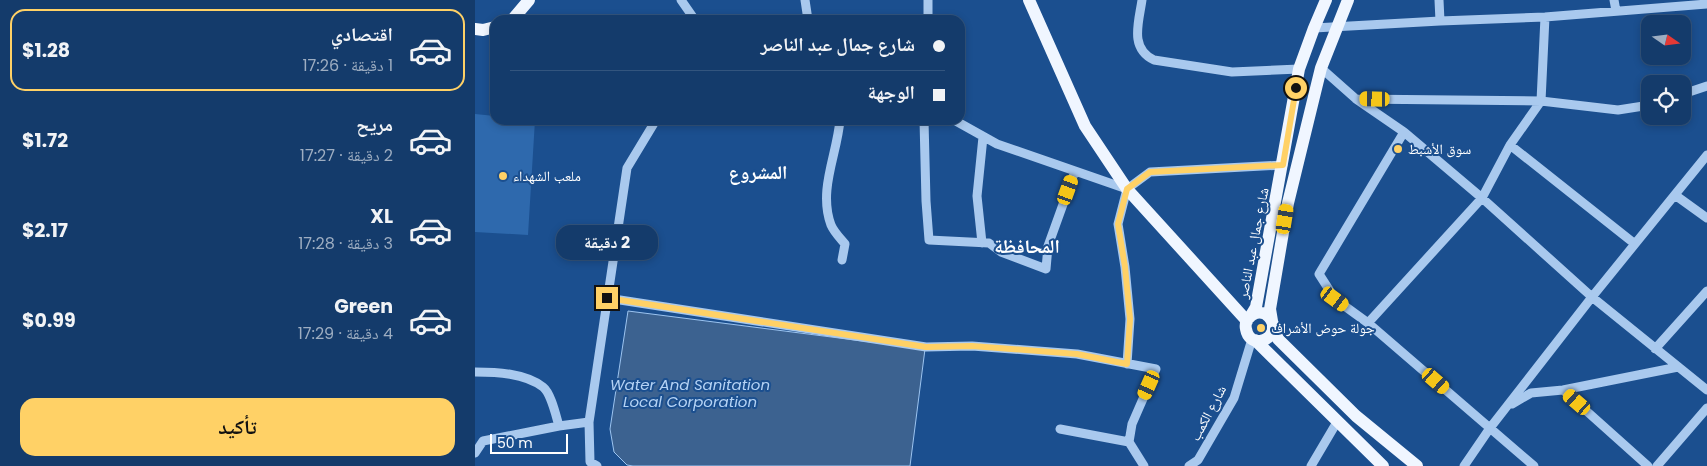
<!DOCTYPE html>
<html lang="ar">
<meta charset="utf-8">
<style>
:root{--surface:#143b6b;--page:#1d4271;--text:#f1f3f6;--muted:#9dadc1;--line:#33557e;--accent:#ffd166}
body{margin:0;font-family:Poppins,"Noto Naskh Arabic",sans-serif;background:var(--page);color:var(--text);direction:rtl;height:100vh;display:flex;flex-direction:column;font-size:19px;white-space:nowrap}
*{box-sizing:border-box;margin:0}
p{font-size:16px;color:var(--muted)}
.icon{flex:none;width:28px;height:28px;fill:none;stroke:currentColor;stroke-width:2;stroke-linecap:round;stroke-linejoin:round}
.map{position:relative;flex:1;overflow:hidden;direction:ltr}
.sheet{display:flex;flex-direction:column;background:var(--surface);width:475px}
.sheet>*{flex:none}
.hud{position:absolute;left:15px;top:15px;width:475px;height:110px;border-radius:15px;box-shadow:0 2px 8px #0003,0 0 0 1px var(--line);direction:rtl;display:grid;align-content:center;height:110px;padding:0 20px;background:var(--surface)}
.needle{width:32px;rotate:104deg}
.controls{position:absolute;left:1166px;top:15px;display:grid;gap:10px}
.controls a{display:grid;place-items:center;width:50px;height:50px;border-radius:10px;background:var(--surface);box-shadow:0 2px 8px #0003,0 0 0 1px var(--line);font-size:25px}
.scale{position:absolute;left:15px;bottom:12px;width:78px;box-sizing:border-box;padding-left:5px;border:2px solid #fff;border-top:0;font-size:14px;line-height:18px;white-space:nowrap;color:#fff;-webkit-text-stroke:4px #1b4f8f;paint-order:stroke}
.end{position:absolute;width:22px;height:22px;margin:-11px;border:6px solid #ffd166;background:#111;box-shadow:0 0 0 2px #111}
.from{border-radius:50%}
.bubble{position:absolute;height:35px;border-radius:15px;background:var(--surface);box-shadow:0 2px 8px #0003,0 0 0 1px var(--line);font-size:16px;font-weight:700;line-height:35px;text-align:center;direction:rtl}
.car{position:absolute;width:15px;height:30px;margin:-15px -8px;border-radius:6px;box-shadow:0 0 4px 1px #0007;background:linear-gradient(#f5c518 24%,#345 0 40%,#f5c518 0 76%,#345 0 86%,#f5c518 0)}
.hud b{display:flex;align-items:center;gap:18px;height:48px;font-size:19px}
.hud b+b{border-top:1px solid var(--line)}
.hud i{width:12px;height:12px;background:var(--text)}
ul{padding:9px 0 0;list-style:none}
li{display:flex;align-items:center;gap:15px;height:82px;margin:0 10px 8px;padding:0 10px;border:2px solid transparent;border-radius:15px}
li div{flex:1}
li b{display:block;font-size:19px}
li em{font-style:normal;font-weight:700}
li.current{border-color:var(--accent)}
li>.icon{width:45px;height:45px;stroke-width:1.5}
.action{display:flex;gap:10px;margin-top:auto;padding:10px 20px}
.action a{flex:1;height:58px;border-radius:15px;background:var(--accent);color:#111;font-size:20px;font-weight:700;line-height:58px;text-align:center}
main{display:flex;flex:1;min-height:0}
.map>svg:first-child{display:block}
</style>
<main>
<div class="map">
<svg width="1232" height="466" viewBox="0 0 1232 466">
<rect width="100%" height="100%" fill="#1b4f8f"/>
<path fill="#2e69ad" d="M0,114L20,116V120H60L53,235L0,232Z"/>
<path fill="#3c6290" stroke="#9cc4f0" d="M153,311L450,349L435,466H158L152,465L139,452L135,429Z"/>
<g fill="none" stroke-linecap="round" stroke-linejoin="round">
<path stroke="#a9c9ee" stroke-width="9" d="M206,0L220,20
M330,0L333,20
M667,0C664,22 654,48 679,60L757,72L824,69
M964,0L965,21
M1139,0L1141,11
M453,20V0
M839,28L965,21L1070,17L1232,4
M846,68L881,99L929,132L1007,198L1117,297L1232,390
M1208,94L1232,86
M881,99L1066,101L1143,110L1175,105
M365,120C362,155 343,190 356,225C359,232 365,238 370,244L367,260
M449,120L451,201L454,240L514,243L526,252L571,269L573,246L600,171
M479,120L522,144L652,189
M929,132L844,274L860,299L893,323L1059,466
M1035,145L1160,244
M1200,195L1232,218
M507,243L502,196L508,137
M132,298L451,347L497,346L602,354L681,369L657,424L654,442L669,466
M893,323L1007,198L1035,145L1066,101L1070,17
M1180,349L1232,291
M652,364L655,319L650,267L643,224L652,189L675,172L808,165
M0,372C21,372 50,373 68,387C76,393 81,416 84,426
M1088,390L1173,466
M1037,404L1056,393L1088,390L1203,367
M585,429L654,442
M0,453L8,441L84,426L114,422
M122,466L115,462L114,422L152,168L181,120
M714,466L723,460L759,398L777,339
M836,466L862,422
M989,466L1015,428L1117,297L1232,155
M1182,466L1232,408"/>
<path stroke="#f0f6ff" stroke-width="12" d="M554,0L610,126L652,189L772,321
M37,20L54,0
M0,29L8,30L20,27
M775,317L781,307L824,69L839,28L851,0
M797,321L795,309L813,203L846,68L873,0
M798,326C797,344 774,347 771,329C768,316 785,307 794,317C799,322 800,332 803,339L881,416L942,466
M780,340L908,466"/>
</g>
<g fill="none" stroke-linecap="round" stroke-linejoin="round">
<path stroke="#ffd166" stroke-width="6" d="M132,298L451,347L497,346L602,354L652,364L655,319L650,267L643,224L652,189L675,172L808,165L821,88"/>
</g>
<g fill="#ffd166" stroke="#1b4f8f" stroke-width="2">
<circle cx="923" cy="149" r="5"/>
<circle cx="28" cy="176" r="5"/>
<circle cx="786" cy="328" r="5"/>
</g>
<g text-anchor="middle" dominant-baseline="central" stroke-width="4" stroke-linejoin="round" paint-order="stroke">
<g font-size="14" fill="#fff" stroke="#1b4f8f" text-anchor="start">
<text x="933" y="149">سوق الأشبط</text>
<text x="38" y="176">ملعب الشهداء</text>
<text x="796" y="328">جولة حوض الأشراف</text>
</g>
<g font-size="14" fill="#fff" stroke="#1b4f8f">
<text transform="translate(778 243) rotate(-79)">شارع جمال عبد الناصر</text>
<text transform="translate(733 413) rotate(-62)">شارع الكمب</text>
</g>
<g font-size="15" font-style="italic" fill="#b5d3f5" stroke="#1b4f8f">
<text x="215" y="384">Water And Sanitation<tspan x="215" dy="17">Local Corporation</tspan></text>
</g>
<g font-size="19" font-weight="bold" fill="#fff" stroke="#1b4f8f">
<text x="283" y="172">المشروع</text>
<text x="552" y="246">المحافظة</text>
</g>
</g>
</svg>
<div class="controls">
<a><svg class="needle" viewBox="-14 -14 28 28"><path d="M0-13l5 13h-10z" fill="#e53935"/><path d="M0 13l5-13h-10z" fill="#9dadc1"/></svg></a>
<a><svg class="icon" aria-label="locate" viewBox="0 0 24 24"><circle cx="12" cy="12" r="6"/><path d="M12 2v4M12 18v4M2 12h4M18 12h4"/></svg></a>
</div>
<div class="scale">50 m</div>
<i class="end from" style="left:821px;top:88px"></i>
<i class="end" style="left:132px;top:298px"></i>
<div class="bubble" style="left:81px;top:225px;width:102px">2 دقيقة</div>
<i class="car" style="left:900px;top:99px;rotate:271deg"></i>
<i class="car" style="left:593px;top:190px;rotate:20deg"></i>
<i class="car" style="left:810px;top:219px;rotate:9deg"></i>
<i class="car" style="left:860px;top:299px;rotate:126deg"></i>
<i class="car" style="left:961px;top:381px;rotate:131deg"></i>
<i class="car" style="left:674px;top:385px;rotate:204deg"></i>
<i class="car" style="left:1102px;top:402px;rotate:311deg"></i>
<div class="hud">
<b><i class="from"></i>شارع جمال عبد الناصر</b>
<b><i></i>الوجهة</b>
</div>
</div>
<section class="sheet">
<ul>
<li class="current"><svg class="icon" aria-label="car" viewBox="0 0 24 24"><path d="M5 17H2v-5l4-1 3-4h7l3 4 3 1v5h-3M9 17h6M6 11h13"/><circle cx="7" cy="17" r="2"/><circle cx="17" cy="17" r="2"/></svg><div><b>اقتصادي</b><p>1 دقيقة · 17:26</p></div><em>$1.28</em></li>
<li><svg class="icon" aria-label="car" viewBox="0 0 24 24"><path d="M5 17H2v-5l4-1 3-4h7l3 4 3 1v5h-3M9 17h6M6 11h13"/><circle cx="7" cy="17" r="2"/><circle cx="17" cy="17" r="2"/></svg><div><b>مريح</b><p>2 دقيقة · 17:27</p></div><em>$1.72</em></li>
<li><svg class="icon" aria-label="car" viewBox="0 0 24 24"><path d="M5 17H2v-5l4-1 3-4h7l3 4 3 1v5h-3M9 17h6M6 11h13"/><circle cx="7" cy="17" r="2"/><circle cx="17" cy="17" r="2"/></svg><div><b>XL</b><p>3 دقيقة · 17:28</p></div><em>$2.17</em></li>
<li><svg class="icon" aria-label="car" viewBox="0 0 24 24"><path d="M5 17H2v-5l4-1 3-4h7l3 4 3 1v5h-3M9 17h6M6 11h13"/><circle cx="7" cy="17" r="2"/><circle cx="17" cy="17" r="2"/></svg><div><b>Green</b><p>4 دقيقة · 17:29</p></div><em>$0.99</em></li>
</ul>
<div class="action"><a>تأكيد</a></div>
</section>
</main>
